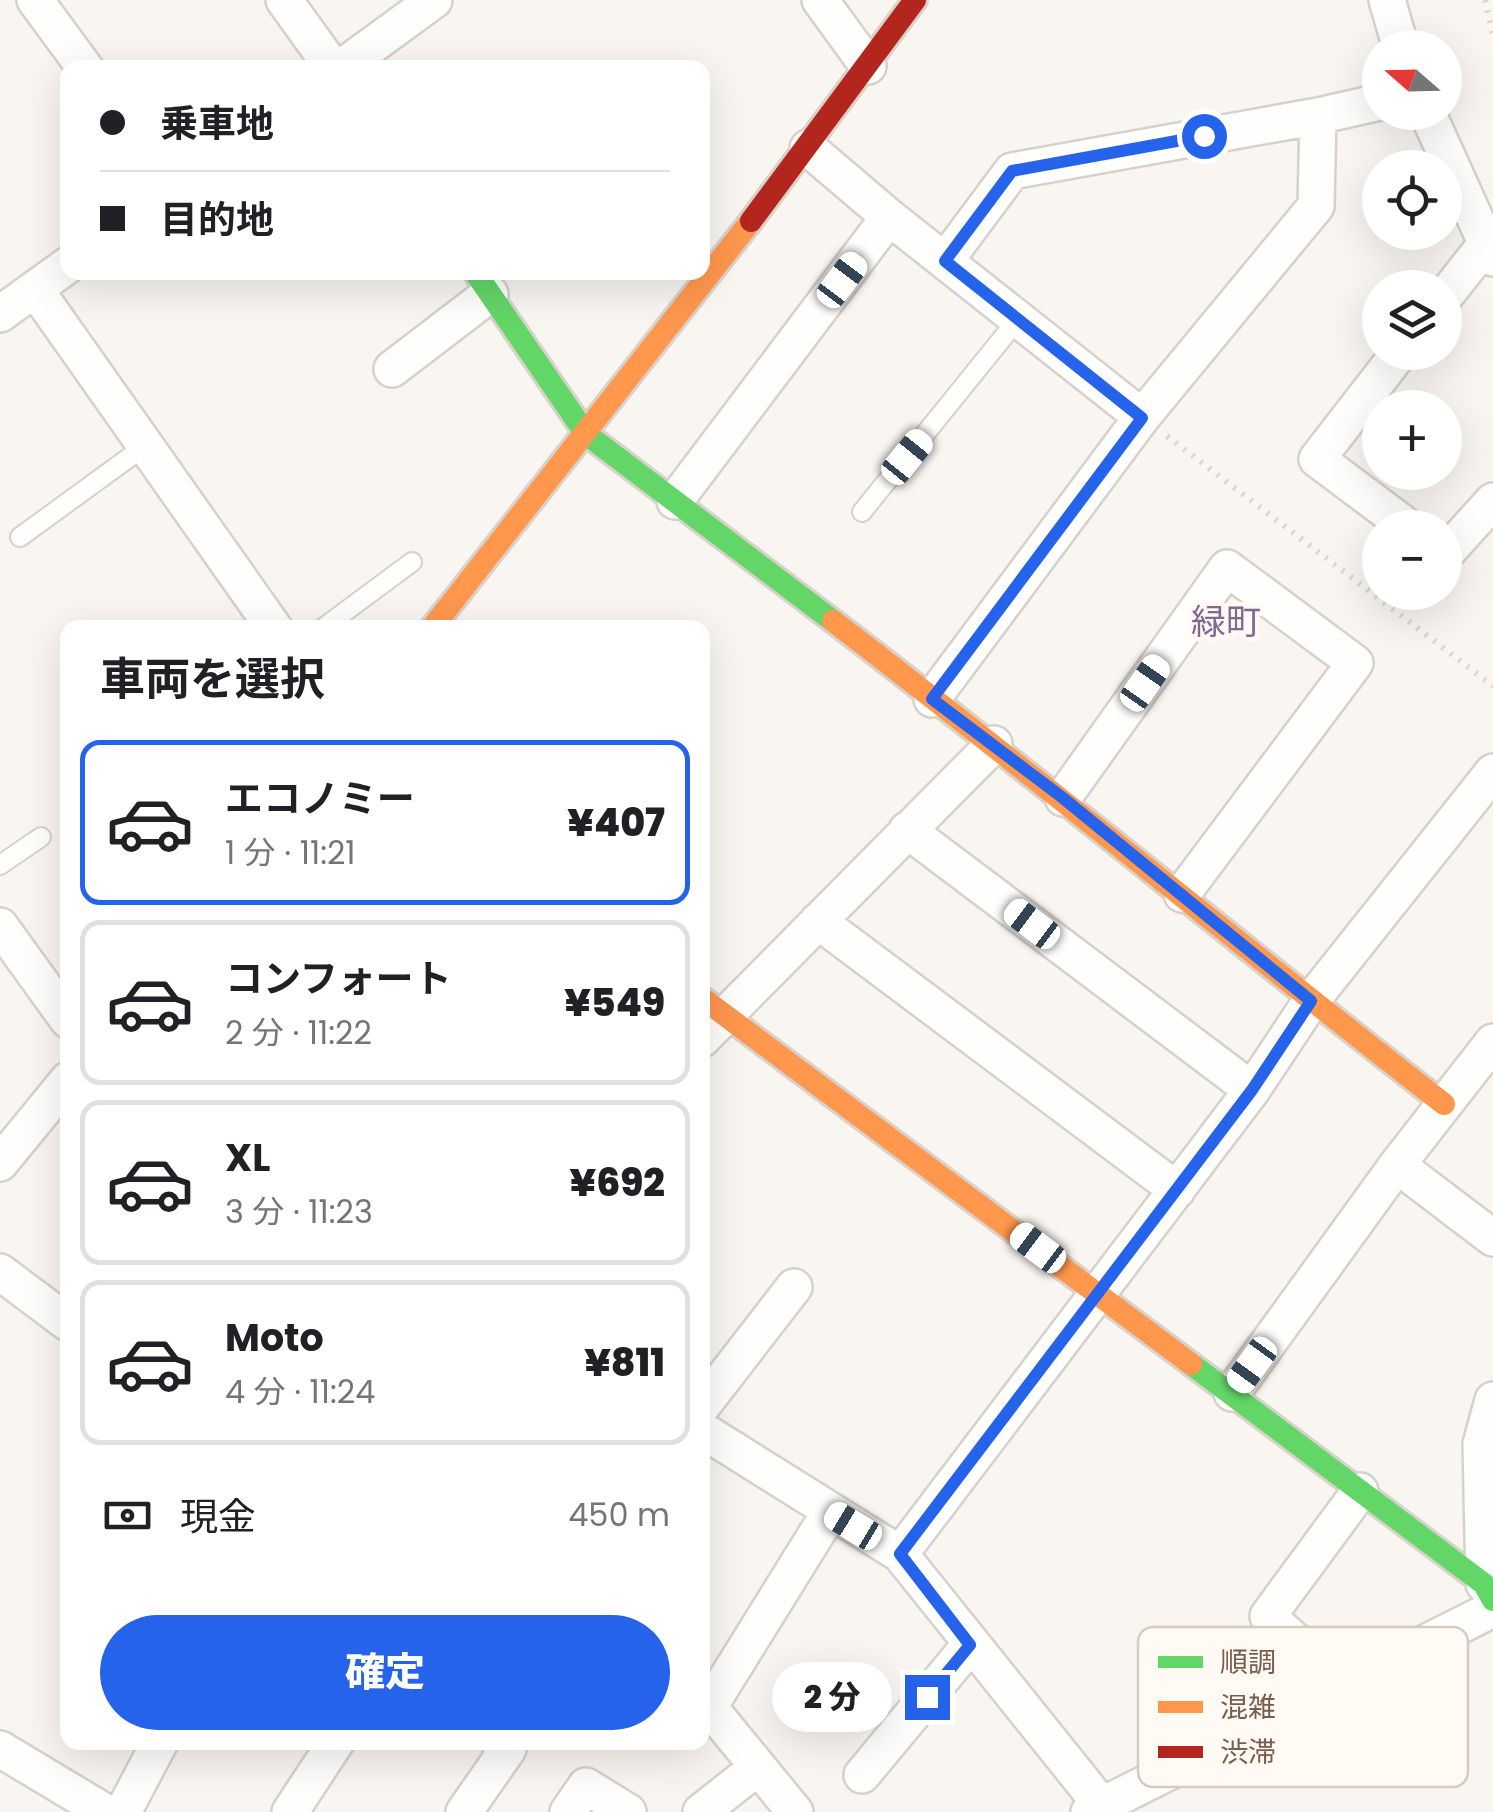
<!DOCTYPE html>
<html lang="ja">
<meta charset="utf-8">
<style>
:root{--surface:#fff;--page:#f6f6f6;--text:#202124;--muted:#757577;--line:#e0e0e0;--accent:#2563eb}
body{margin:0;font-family:Poppins,"Noto Sans JP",sans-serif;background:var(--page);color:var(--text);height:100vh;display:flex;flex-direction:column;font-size:38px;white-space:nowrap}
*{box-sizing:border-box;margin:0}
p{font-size:32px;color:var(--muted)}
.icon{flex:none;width:55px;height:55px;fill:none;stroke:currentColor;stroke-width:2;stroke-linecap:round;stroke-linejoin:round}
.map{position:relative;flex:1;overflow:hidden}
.drawer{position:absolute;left:60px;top:620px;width:650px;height:1130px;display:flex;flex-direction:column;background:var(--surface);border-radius:20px;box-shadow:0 10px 40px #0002}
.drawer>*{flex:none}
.guide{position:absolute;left:60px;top:60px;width:650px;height:220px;border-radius:20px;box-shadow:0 10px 40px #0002;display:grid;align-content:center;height:220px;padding:0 40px;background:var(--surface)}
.needle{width:65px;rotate:290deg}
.controls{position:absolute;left:1362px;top:30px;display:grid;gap:20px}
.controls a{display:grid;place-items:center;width:100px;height:100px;border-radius:50%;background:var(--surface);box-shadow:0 10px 40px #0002;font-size:50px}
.end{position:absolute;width:45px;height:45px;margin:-22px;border:12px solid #2563eb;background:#fff;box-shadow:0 0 0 5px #fff}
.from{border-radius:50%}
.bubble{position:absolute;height:70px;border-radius:35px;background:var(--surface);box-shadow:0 10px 40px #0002;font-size:32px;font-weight:800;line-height:70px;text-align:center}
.car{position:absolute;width:30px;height:60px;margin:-30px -15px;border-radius:12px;box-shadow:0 0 8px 2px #0007;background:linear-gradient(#fff 24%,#345 0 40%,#fff 0 76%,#345 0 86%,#fff 0)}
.guide b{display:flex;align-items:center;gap:35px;height:95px;font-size:38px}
.guide b+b{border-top:2px solid var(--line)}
.guide i{width:25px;height:25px;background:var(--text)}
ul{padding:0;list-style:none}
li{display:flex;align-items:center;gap:30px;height:165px;margin:0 20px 15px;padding:0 20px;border:5px solid var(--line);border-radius:20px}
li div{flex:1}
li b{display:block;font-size:38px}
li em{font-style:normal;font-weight:800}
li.selected{border-color:var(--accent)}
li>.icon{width:90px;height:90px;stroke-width:1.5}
h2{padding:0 40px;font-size:45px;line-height:120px}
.pay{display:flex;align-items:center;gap:25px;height:110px;padding:0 40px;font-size:38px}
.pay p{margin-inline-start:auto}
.action{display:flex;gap:20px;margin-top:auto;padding:20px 40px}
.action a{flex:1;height:115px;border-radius:60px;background:var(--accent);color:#fff;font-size:40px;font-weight:800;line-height:115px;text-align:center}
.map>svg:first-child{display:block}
</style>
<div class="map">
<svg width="1493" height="1812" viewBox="0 0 1493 1812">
<rect width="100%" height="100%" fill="#f9f5f0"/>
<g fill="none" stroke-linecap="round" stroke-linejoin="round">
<g stroke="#d7d1cb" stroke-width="22">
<path id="lane" d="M862,512L1018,319
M20,537L145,446
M323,628L412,562
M0,865L41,837"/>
</g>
<g stroke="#d7d1cb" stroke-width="40">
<path id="street" d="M35,0L85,68
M284,0L333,68
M820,0L868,66
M1387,0L1401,48
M341,68L434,0
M1427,112L1493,258
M808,148L889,217L1142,417
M945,261L1012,171L1318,116L1380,102
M35,289L274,628
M1445,296L1486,244
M0,314L68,265
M1400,352L1317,459L1409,528
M392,369L490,294
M675,501L889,217
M1445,554L1493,501
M932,699L1142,417L1316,206L1318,116
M1063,798L1227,568L1355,663L1182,894
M907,830L1252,1090
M818,921L1177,1190
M0,926L68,1020
M702,1039L994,744
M0,1163L68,1080
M1397,1165L1493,1238
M0,1272L68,1323
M1232,1393L1397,1165L1493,1042
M702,1406L794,1287
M702,1430L900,1554L1107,1812
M900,1554L1252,1090L1311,1001L1493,772
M1484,1584L1481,1444L1493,1400
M1344,1686L1268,1616L1360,1491
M0,1749L105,1812
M862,1775L970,1645
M123,1812L160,1742
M290,1812L336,1742
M464,1812L508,1749L499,1742
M568,1812L586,1786L628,1812
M701,1812L758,1767
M795,1812L709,1707L830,1512
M1089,1812L1493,1609"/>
</g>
<g stroke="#d9d2cb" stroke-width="28">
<path id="fast" d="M475,272L586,434L833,621
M1191,1364L1484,1584L1493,1600"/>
</g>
<g stroke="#d9d2cb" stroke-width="28">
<path id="slow" d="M833,621C1040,779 1239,945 1444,1104
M432,628L751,221
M702,998L1191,1364"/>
</g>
<g stroke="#d9d2cb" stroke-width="28">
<path id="jam" d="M751,221L915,0"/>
</g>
<path stroke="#dcd5d0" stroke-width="6" stroke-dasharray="2.5 8" stroke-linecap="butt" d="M1485,0L1493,37
M1167,436L1493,686"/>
<use href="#lane" stroke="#fefefd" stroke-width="18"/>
<use href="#street" stroke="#fefefd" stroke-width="35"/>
<use href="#fast" stroke="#63d668" stroke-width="22"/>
<use href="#slow" stroke="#ff974d" stroke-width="22"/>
<use href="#jam" stroke="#b3261e" stroke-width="22"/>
</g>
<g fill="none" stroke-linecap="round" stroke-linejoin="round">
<path stroke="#2563eb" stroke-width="12" d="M927,1697L970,1645L900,1554L1252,1090L1311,1001L1063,798L932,699L1142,418L945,261L1012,171L1204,136"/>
</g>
<g text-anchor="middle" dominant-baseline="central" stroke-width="9" stroke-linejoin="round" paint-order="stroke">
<g font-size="35" fill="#846695" stroke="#fffaf3">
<text x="1226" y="621">緑町</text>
</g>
</g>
<rect x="1138" y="1627" width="330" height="160" rx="15" fill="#fffaf3" stroke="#d7cbc1" stroke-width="2.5"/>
<rect x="1158" y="1656" width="45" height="12" fill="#63d668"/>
<rect x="1158" y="1701" width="45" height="12" fill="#ff974d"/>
<rect x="1158" y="1746" width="45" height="12" fill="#b3261e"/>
<g font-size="28" fill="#7a5c4d">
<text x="1220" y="1672">順調</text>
<text x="1220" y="1717">混雑</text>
<text x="1220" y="1762">渋滞</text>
</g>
</svg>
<div class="controls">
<a><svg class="needle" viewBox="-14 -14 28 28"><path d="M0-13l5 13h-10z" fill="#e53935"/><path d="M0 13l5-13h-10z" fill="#757577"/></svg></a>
<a><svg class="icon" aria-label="locate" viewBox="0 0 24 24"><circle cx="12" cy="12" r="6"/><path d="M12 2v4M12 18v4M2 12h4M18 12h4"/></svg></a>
<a><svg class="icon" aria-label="layers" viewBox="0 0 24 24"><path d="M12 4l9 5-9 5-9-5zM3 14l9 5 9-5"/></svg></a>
<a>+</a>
<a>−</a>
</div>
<i class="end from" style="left:1204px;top:136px"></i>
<i class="end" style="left:927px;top:1697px"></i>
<div class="bubble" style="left:772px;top:1662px;width:120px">2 分</div>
<i class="car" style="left:842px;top:280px;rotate:37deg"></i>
<i class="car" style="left:907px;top:457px;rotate:39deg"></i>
<i class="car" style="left:1145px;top:683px;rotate:35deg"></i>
<i class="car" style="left:1032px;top:924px;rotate:307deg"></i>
<i class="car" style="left:1038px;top:1248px;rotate:307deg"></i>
<i class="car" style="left:1252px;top:1365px;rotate:216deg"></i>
<i class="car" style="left:853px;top:1526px;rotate:301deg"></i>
<div class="guide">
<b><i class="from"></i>乗車地</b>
<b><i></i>目的地</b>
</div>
<section class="drawer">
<h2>車両を選択</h2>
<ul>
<li class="selected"><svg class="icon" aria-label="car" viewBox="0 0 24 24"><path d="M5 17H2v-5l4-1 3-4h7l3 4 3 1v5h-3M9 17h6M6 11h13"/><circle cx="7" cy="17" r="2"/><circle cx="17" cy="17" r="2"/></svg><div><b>エコノミー</b><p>1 分 · 11:21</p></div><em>¥407</em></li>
<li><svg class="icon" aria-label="car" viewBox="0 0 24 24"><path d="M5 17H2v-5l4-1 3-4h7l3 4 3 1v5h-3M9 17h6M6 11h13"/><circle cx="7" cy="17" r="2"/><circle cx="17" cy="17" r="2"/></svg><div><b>コンフォート</b><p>2 分 · 11:22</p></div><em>¥549</em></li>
<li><svg class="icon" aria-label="car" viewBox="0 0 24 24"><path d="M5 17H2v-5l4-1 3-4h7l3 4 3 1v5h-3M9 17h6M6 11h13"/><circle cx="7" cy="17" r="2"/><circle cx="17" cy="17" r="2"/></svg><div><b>XL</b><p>3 分 · 11:23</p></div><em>¥692</em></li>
<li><svg class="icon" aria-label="car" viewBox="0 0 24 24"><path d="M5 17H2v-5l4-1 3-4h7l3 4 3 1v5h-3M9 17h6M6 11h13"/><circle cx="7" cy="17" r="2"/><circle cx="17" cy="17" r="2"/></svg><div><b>Moto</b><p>4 分 · 11:24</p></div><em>¥811</em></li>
</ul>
<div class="pay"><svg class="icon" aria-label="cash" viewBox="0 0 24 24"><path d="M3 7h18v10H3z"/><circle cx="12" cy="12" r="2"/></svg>現金<p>450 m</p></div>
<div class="action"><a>確定</a></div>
</section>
</div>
